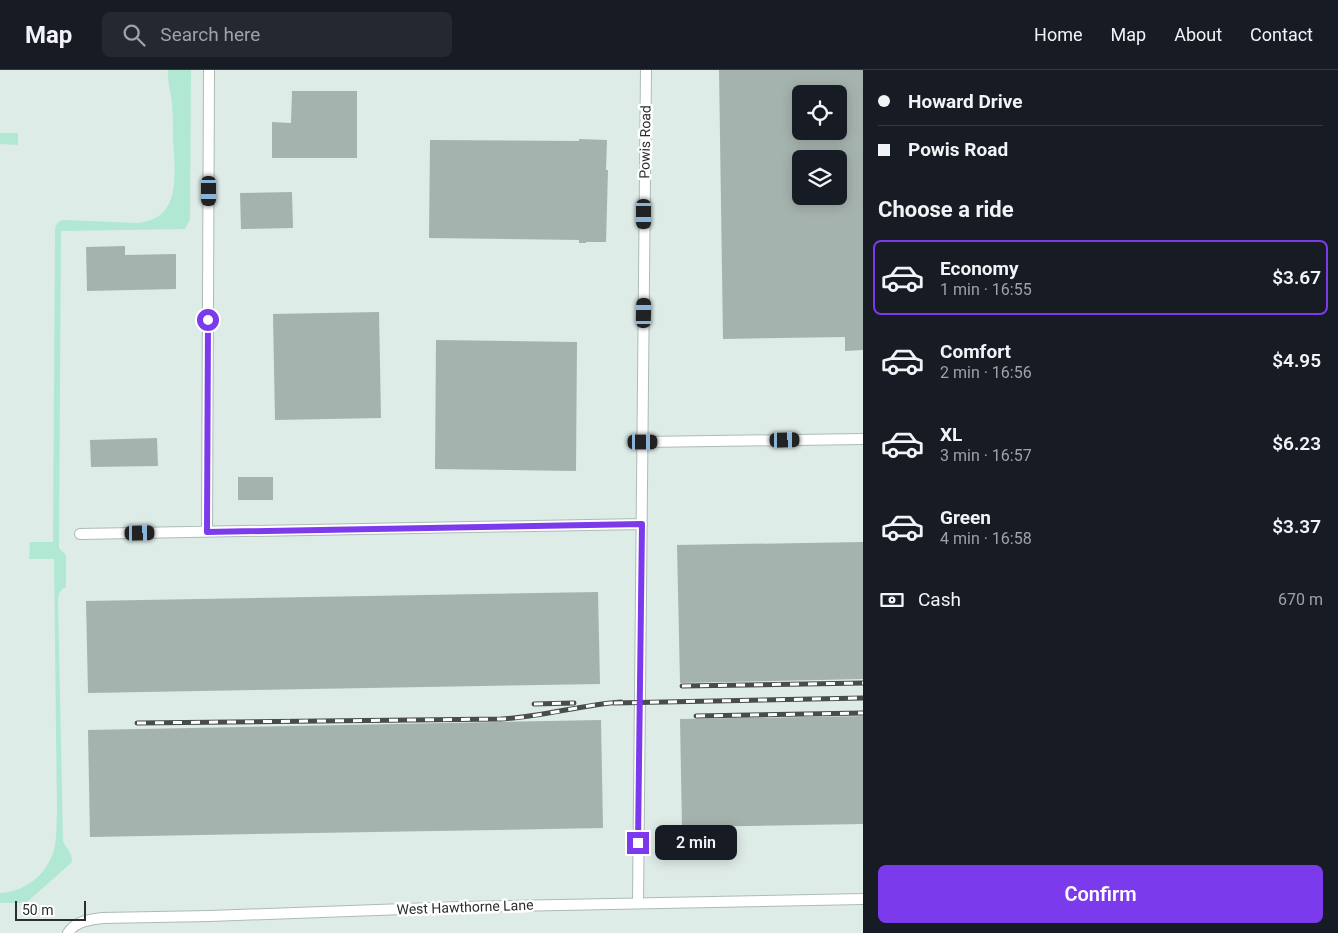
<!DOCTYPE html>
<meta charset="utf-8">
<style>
:root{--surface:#171b24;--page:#242831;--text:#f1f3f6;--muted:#9ea1a6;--line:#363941;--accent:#7c3aed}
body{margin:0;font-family:Roboto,sans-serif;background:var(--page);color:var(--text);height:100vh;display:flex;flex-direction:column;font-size:19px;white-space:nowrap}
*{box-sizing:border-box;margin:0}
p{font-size:16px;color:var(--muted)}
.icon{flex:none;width:28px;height:28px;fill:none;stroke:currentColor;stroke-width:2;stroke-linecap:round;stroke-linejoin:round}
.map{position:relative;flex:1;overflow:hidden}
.panel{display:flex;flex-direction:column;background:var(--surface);width:475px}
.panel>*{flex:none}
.banner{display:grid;align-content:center;height:110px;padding:0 15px;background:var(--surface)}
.buttons{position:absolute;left:792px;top:15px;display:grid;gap:10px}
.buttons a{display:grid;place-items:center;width:55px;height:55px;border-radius:8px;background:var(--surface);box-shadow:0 2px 12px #0003;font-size:25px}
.scale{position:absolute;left:15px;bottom:12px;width:71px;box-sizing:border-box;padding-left:5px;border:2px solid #2a2f2d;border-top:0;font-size:14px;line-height:18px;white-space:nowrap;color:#2a2f2d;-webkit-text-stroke:4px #fff;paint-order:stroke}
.end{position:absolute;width:22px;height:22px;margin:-11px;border:6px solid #7c3aed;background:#fff;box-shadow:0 0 0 2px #fff}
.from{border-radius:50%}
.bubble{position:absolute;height:35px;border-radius:8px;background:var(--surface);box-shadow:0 2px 12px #0003;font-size:16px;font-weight:600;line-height:35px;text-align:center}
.car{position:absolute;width:15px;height:30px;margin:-15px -8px;border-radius:6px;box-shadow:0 0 4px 1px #0007;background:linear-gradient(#222 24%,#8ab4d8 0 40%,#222 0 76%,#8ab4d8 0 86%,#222 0)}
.banner b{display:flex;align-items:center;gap:18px;height:48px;font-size:19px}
.banner b+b{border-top:1px solid var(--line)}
.banner i{width:12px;height:12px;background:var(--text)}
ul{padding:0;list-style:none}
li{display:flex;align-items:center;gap:15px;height:75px;margin:0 10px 8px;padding:0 5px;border:2px solid transparent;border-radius:8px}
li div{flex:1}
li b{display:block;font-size:19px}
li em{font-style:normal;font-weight:600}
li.selected{border-color:var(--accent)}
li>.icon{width:45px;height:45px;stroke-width:1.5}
h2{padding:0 15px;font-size:22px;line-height:60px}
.pay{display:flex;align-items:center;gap:12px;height:55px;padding:0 15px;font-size:19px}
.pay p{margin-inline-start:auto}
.primary-button{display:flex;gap:10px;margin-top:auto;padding:10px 15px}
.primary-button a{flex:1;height:58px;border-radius:8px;background:var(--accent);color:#fff;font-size:20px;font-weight:600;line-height:58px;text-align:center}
header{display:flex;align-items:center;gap:30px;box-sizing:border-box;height:70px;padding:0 25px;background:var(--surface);border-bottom:1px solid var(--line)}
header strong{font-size:24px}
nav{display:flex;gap:28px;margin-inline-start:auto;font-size:18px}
.search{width:350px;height:45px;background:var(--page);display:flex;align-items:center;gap:12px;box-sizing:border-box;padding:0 18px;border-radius:8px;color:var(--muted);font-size:19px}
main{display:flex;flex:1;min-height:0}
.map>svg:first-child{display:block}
</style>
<header>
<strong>Map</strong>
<div class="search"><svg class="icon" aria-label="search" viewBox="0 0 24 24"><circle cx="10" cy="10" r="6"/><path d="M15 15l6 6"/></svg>Search here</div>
<nav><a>Home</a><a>Map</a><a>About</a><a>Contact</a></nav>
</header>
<main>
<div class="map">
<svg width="863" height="863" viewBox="0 0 863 863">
<rect width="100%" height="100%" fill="#deece7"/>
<path fill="#b1e8d4" d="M168,0H191L190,150L185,159L61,161L59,478L66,485V517C59,520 59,524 58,531L63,771C67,780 72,781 72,792L26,833H0V823C27,822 50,802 55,775C57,765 56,754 57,744L54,489H29L30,472H53L55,158L58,152L63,150L139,153C146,151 154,150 160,145C180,130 174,90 173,69C173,57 173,45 172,34C171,22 167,12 168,0Z
M0,63H18V75L0,74Z"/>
<path fill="#a5b3ae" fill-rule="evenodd" d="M719,0H863V280L845,281V267L723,269ZM801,24H839V61H801ZM801,89H839V126H801Z
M292,21H357V88H272V52L291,53Z
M579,69L607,70L606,100H608L606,172H586V173H579V170L429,168L430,70L579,71Z
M292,122L293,158L241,159L240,123Z
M125,176V185L176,184V219L87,221L86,177Z
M379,242L381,348L275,350L273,244Z
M436,270L577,272L576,401L435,399Z
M157,368L158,396L91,397L90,370Z
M238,407H273V430H238Z
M863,472V609L680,613L677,475Z
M598,522L600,614L88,623L86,531Z
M863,646V754L682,757L680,649Z
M601,650L603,758L90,767L88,660Z"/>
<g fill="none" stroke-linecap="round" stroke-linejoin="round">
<g stroke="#adbbb6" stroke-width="12">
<path id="minor" d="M643,372L863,369
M207,462L209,0
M80,464L642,454
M638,833L646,0
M68,863C75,851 89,850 102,848L210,846L459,837L863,829"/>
</g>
<use href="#minor" stroke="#fff" stroke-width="10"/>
<g stroke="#474d4b" stroke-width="5">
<path id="rail" d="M682,616L863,613
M614,633L863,628
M534,634L574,633
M696,646L863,643
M137,653L501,649C542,647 580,635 621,632"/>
</g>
<use href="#rail" stroke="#fff" stroke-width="3" stroke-dasharray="9" stroke-linecap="butt"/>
</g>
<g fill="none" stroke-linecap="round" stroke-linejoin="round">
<path stroke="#7c3aed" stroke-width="6" d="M208,250L207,462L642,454L638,773"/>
</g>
<g text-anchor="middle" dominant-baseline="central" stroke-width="5" stroke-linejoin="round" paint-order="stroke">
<g font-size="14" fill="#2a2f2d" stroke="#fff">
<text transform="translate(645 72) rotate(-89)">Powis Road</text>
<text transform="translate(465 837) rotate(-2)">West Hawthorne Lane</text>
</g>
</g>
</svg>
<div class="buttons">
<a><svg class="icon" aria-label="locate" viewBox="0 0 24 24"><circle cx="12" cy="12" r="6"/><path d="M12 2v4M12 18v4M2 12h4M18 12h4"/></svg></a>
<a><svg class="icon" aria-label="layers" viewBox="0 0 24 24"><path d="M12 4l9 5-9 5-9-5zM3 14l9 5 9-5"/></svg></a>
</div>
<div class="scale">50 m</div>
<i class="end from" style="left:208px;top:250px"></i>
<i class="end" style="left:638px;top:773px"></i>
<div class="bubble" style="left:655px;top:755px;width:82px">2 min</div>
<i class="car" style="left:209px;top:121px;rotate:180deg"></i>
<i class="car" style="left:644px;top:144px;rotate:180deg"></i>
<i class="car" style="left:644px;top:243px;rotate:1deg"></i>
<i class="car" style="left:785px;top:370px;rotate:89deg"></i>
<i class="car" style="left:643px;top:372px;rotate:90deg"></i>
<i class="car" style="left:140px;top:463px;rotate:89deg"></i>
</div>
<section class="panel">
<div class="banner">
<b><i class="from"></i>Howard Drive</b>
<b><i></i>Powis Road</b>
</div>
<h2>Choose a ride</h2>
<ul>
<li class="selected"><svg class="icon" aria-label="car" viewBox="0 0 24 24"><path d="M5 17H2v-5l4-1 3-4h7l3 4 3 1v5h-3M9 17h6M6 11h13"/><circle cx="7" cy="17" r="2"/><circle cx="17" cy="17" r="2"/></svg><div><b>Economy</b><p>1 min · 16:55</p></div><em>$3.67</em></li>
<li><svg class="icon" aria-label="car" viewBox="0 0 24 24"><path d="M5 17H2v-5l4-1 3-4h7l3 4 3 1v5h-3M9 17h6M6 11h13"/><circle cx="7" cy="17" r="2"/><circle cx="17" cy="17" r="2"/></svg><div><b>Comfort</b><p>2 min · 16:56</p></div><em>$4.95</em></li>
<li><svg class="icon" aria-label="car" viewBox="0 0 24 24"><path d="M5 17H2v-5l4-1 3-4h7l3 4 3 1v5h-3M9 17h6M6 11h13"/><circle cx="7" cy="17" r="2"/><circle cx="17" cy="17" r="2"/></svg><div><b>XL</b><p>3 min · 16:57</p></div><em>$6.23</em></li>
<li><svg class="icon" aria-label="car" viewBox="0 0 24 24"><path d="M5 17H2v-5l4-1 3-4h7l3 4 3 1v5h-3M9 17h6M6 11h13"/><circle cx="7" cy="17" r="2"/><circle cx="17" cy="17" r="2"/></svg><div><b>Green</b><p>4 min · 16:58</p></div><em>$3.37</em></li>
</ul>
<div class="pay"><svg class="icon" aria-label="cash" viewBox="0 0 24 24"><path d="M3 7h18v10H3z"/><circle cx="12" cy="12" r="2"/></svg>Cash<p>670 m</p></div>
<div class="primary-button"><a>Confirm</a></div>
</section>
</main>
